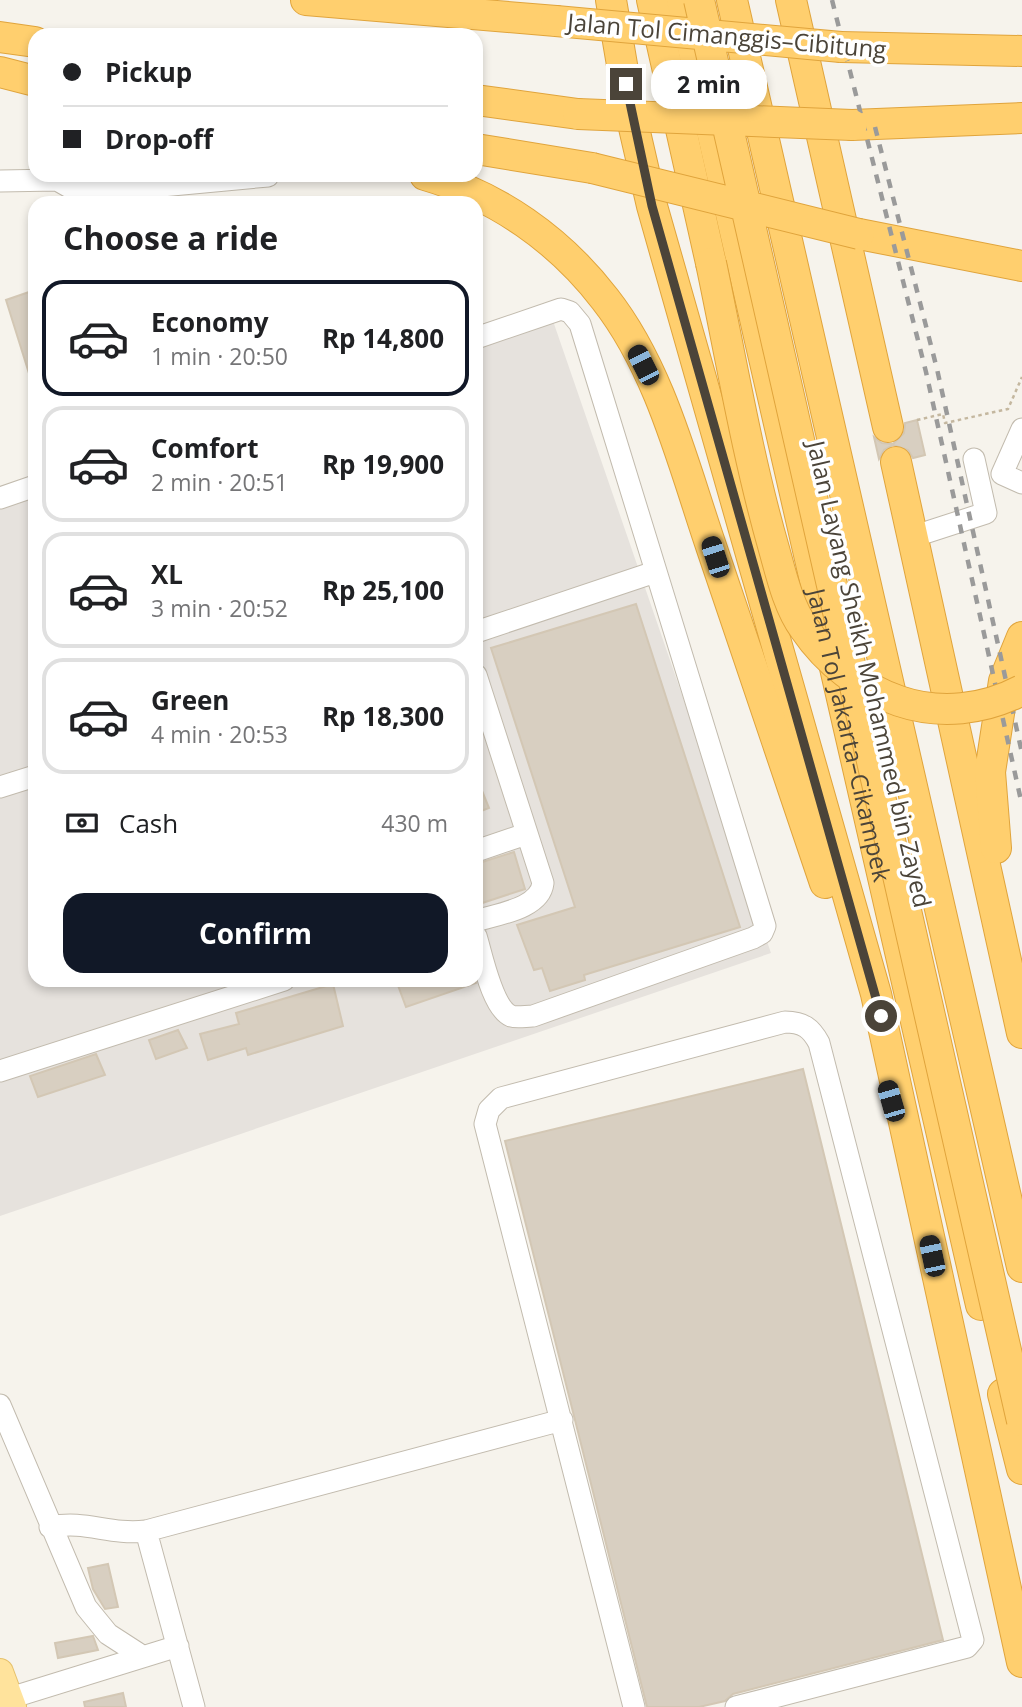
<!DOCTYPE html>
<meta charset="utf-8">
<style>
:root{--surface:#fff;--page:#f2f2f2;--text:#202124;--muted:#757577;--line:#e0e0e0;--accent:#111827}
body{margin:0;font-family:"Open Sans",sans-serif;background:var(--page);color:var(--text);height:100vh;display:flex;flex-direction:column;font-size:26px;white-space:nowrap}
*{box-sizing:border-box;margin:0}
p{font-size:23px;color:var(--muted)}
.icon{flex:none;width:38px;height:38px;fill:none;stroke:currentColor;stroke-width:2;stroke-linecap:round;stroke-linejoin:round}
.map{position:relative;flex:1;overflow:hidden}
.drawer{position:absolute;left:28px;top:196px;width:455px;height:791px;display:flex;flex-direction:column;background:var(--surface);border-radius:21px;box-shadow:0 4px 10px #0003}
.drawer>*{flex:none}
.hud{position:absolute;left:28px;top:28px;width:455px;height:154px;border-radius:21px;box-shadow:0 4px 10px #0003;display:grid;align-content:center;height:154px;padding:0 35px;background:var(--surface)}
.end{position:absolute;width:32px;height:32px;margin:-16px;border:9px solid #4b4439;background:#fff;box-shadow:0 0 0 4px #fff}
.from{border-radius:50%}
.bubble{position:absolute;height:49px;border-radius:21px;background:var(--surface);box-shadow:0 4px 10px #0003;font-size:23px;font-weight:700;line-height:49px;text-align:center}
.car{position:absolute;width:21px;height:42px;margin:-21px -10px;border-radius:9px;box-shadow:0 0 5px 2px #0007;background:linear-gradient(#222 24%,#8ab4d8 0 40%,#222 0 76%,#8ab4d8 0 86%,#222 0)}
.hud b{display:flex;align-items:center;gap:24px;height:66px;font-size:26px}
.hud b+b{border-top:2px solid var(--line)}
.hud i{width:18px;height:18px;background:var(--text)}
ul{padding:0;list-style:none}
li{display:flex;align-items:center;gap:21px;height:116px;margin:0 14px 10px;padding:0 21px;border:4px solid var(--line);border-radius:21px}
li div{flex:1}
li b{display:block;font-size:26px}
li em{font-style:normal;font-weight:700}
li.active{border-color:var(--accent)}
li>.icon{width:63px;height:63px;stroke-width:1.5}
h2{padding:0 35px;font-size:32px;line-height:84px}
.pay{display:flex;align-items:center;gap:18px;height:77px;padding:0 35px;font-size:26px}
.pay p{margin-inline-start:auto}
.action{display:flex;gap:14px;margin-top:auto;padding:14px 35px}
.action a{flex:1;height:80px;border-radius:21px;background:var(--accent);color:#fff;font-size:28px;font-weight:700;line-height:80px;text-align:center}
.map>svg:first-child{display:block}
</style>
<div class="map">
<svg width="1022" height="1707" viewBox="0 0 1022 1707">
<rect width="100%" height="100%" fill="#f6f3ec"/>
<path fill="#e6e2dd" d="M552,318L771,953L0,1216V507L35,495V980H476V344Z"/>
<path fill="#d8cfc1" stroke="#d3c7b4" stroke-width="2" d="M35,290V382L32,383L6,300Z
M917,420L925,455L913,458L908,450L893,445L884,450L879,459L874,437L882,443L893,444L904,433L905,423Z
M636,604L740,927L584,975L585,980L550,991L542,968L534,970L517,925L575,907L491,648Z
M476,776L489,808L476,813Z
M514,852L525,889L476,905V864Z
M396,980H475L476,983L406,1007Z
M333,984L343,1026L248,1055L246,1048L208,1060L200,1034L239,1024L236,1013Z
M178,1030L187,1048L156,1059L149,1040Z
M96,1054L105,1075L38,1097L30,1076Z
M803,1069L943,1640L733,1694L725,1701L699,1707H647L505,1141Z
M108,1564L118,1607L105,1609L93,1589L88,1568Z
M93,1636L98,1650L58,1658L55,1643Z
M123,1693L126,1707H85L84,1702Z"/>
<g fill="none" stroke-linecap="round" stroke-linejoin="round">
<g stroke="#c2bbae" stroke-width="23">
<path id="minor" d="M0,181L57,180L71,188L129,189L268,176
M476,338L561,309L570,312L580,324L765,926L762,933L753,938L533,1016C526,1016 517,1018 511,1016C492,1008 482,955 476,936
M1022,429L1002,474L1022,483
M0,498L35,486
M912,537L986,513L974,459
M476,632L655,572
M476,675L543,883C540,909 497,914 476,921
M0,787L35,776
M476,851L526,834
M0,1071L284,980
M0,1405L86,1607L108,1634L142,1656
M50,1527C87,1520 108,1535 146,1531L562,1420
M146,1531L194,1707
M10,1698L178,1646
M634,1707L485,1124L489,1110L501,1098L785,1022C803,1022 811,1028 819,1043L973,1640L967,1647L736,1707"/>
</g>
<g stroke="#e6c16a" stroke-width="28">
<path id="major" d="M0,1672L13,1707"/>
</g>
<g stroke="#e0a43c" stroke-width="32">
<g id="highway">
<path d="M306,0L556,21"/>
<path d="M611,0L629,106L652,206L876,994L1022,1662"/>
<path d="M652,0L711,263"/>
<path id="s1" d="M682,0L981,1305"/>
<path d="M732,0L1022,1267"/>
<path d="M791,0L888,427"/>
<path d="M0,37L35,42"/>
<path d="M841,47L1022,51"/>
<path d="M0,72L35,81"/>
<path d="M476,100L578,114"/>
<path d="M852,125L1022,118"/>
<path d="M476,149L592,168"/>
<path d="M425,175C497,196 559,239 605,299C660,369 683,464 711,546C749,659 787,771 825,883"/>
<path d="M859,234L1022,266"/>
<path d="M896,462L1022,1033"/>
<path d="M996,848L990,772L1004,681L1022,637"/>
<path d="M1003,1394L1022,1469"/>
</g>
</g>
<path stroke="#c4b79f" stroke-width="2.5" stroke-dasharray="3.5 3.5" stroke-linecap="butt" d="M917,420L943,414L945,423L1008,409L1022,377"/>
<use href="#minor" stroke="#fff" stroke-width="21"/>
<use href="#major" stroke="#ffe39c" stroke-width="26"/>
<use href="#highway" stroke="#ffcf6e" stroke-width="30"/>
<path stroke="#9a9a9a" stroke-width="4.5" stroke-dasharray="9 9" stroke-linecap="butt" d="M832,0L926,372L1022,805
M875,127L937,369L1022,753"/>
<g stroke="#e0a43c" stroke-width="32" stroke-linecap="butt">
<path id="highway-bridge" d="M699,0L1022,1421
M556,21L841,47
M578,114L852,125
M592,168L859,234
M711,263C731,358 747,455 774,549C781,574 788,606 804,628C828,663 859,687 899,701C940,715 984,710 1022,690"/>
</g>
<use href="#highway-bridge" stroke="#ffcf6e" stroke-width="30"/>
</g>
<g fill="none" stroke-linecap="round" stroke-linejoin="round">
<path stroke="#4b4439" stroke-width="9" d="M626,84L652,206L881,1016"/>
</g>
<g text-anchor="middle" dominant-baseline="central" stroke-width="7" stroke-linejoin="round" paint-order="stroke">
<g font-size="24" fill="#4b4439" stroke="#fff">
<text transform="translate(727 35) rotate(5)">Jalan Tol Cimanggis–Cibitung</text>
<text transform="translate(870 674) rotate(77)">Jalan Layang Sheikh Mohammed bin Zayed</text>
<text stroke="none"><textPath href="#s1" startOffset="754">Jalan Tol Jakarta–Cikampek</textPath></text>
</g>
</g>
</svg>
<i class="end from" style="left:881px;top:1016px"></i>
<i class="end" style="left:626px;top:84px"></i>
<div class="bubble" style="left:651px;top:60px;width:116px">2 min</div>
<i class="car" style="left:643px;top:365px;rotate:333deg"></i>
<i class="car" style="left:715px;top:557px;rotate:342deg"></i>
<i class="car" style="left:891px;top:1101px;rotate:344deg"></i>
<i class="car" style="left:932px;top:1256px;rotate:348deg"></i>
<div class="hud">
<b><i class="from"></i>Pickup</b>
<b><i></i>Drop-off</b>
</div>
<section class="drawer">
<h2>Choose a ride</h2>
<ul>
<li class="active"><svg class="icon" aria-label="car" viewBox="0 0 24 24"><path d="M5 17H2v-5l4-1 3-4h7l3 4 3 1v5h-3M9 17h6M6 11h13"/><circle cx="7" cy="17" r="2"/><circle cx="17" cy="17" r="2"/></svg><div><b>Economy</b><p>1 min · 20:50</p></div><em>Rp 14,800</em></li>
<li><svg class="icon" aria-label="car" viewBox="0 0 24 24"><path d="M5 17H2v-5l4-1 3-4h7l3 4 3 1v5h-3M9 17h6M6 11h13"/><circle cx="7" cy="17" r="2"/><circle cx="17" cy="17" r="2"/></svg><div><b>Comfort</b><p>2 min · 20:51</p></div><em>Rp 19,900</em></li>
<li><svg class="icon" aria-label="car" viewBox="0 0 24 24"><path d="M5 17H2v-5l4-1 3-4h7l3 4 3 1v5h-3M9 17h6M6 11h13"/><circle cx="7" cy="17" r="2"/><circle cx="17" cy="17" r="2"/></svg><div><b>XL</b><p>3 min · 20:52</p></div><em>Rp 25,100</em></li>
<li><svg class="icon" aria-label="car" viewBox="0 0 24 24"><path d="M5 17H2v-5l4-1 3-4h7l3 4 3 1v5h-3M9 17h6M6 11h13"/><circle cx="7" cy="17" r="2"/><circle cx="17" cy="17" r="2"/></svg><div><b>Green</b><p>4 min · 20:53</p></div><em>Rp 18,300</em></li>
</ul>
<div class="pay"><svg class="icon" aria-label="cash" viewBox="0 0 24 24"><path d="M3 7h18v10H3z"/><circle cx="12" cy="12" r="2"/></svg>Cash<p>430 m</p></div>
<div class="action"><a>Confirm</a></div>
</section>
</div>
